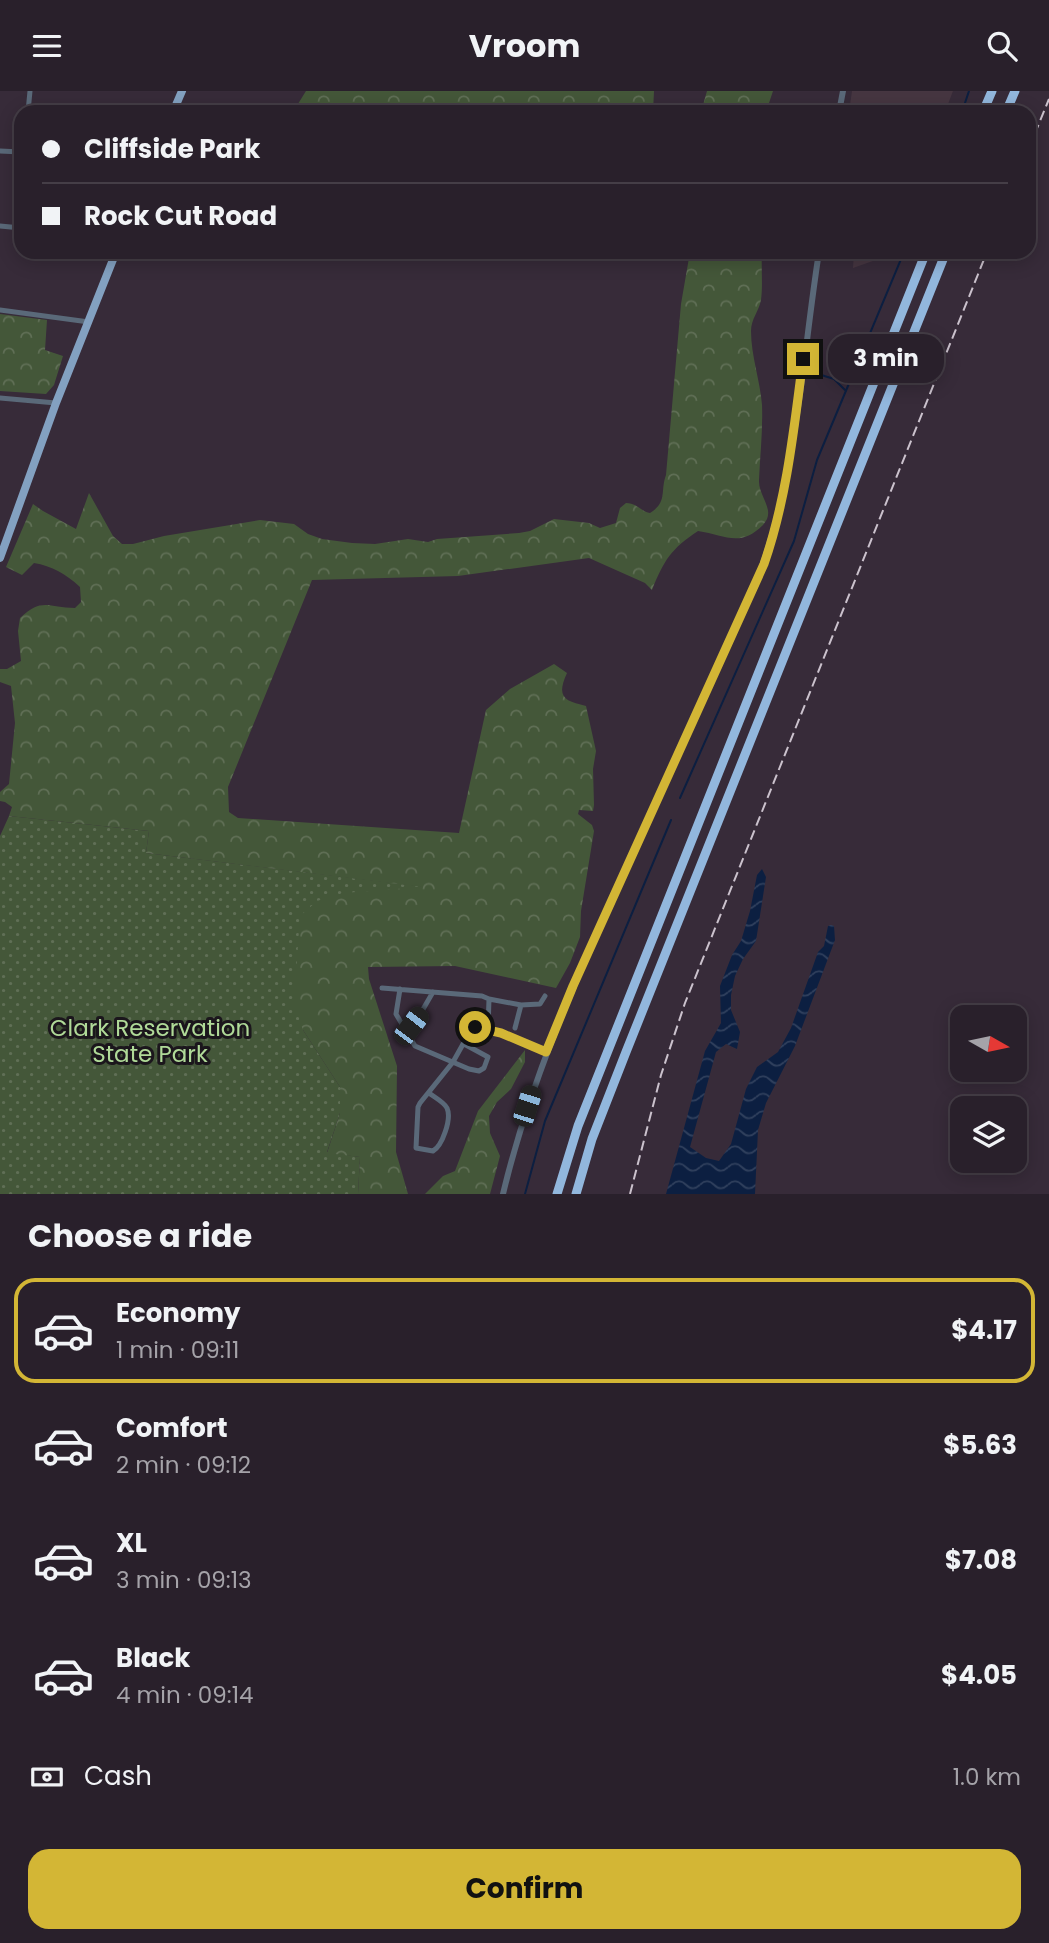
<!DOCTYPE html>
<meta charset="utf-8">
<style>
:root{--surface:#29202b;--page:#352d37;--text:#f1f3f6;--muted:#a5a3a9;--line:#453e47;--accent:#d3b635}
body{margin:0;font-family:Poppins,sans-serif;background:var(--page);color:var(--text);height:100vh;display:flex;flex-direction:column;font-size:26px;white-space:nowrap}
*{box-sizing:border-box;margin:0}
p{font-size:23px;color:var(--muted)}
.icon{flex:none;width:38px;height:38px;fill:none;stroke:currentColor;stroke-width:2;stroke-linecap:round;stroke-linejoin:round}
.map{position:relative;height:1103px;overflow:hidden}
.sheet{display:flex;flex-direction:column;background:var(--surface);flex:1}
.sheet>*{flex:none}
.hud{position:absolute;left:14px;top:14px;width:1022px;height:154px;border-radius:21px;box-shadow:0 4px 18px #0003,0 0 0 2px var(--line);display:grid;align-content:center;height:154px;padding:0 28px;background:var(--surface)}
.needle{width:46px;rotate:99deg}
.controls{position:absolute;left:950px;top:914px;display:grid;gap:14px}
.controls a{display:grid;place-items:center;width:77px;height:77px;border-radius:14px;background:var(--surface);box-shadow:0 4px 18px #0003,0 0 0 2px var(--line);font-size:35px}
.end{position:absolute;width:32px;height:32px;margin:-16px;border:9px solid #d3b635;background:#111;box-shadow:0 0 0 4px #111}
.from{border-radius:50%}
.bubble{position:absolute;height:49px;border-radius:21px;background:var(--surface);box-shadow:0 4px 18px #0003,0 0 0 2px var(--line);font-size:23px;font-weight:700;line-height:49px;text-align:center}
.car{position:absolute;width:21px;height:42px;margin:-21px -10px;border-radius:9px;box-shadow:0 0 5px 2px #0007;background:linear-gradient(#222 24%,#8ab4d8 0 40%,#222 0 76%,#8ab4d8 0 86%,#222 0)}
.hud b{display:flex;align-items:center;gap:24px;height:66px;font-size:26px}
.hud b+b{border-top:2px solid var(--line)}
.hud i{width:18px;height:18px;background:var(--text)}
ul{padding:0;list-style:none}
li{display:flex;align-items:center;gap:21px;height:105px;margin:0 14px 10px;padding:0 14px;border:4px solid transparent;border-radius:21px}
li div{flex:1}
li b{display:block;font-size:26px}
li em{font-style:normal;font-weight:700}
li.on{border-color:var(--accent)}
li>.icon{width:63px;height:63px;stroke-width:1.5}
h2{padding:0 28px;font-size:32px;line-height:84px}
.pay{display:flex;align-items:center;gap:18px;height:77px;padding:0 28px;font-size:26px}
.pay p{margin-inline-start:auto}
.button{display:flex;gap:14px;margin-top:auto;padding:14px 28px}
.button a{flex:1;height:80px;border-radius:21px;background:var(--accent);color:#111;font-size:28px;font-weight:700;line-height:80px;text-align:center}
header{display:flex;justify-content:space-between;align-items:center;height:91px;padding:0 28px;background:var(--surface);font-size:32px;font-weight:700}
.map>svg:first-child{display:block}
</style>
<header><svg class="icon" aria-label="menu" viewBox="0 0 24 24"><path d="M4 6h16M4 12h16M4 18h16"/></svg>Vroom<svg class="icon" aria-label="search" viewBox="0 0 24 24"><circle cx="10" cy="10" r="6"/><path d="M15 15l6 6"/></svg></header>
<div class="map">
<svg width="1049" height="1103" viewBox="0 0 1049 1103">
<defs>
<pattern id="grass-dots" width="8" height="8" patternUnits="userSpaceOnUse" patternTransform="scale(1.75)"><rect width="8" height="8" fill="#445739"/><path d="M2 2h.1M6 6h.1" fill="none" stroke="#606f56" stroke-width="1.8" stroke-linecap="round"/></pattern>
<pattern id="forest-crowns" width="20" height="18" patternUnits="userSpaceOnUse" patternTransform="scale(1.75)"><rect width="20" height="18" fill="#445739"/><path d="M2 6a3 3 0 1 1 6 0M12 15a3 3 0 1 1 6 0" fill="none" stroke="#606f56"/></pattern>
<pattern id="water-waves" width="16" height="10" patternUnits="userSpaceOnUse" patternTransform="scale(1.75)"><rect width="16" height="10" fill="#0c1f41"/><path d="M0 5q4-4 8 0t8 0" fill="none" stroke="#30405d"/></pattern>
</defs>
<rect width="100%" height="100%" fill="#372b39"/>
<path fill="#463641" d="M852,0H953L945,21H849Z
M854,161H888L887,165L853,177Z"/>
<path fill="url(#grass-dots)" d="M9,725L149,740L146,762L427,796L303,939L340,996V1022L327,1061L360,1066L358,1103H0V745Z"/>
<path fill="url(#forest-crowns)" d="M306,0H654L653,21H293Z
M707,0H773L766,21H701Z
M690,161H762C761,177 763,194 761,209C759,220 751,228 751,240C751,265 760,289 762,314C763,339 760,365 759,389C758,406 777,419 763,434C740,457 725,444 698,440C671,458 664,469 652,499L645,492L589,467L458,485L312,489L228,696L229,721L238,727L459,742L486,619L510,598L554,573L567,582C556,606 564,610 586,615L596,660L593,678L594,714L593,720L579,719L578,723L592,734L594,740L581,820L580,846L570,872L556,897L455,875L368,876L369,888L397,975L396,1061L408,1103H358L360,1066L327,1062L340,1022V996L303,939L294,912L300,825L317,810L343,802L422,796L146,762L149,740L9,725L12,716L5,711L0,710V701L9,693L15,632L11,595L0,591V578H7L21,570L18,540L20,527C43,506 48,517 75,517L81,511L80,496C66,483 52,475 34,472L22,484L6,476L33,413L43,420L76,438L89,402L113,445L122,453H133L164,445L260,429L294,433L308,443L322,448L352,452L375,453L408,448L428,451L437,448L519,442L530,440L554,428L589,432L600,437L616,432L620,417L626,412C637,412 640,420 650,422C668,411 660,400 666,384L681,213Z
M0,223L47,229L45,259L63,265L54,294L46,303L0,300Z
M525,959V971L511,998L497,1011L489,1025L490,1042L500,1065L490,1103H425L443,1085L455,1080L478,1020Z"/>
<path fill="url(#water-waves)" d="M762,778L766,786L756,850L743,868L735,885L731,904V919L740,941L737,958L726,953L716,961L690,1056L706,1067L719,1070L731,1053L746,998L757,976L778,961L791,937L818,861L824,855L828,835L831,834L834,835L835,849L795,955L766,1012L758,1039L755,1103H666L705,960L721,932L720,895L732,864L741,850L750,820L757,784Z"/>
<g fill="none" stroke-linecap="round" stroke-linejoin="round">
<path stroke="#0c1f41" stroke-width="2" d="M962,21L969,0
M815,282L834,288L846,300
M680,707L794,450L817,369L904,161
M525,1103L545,1030L671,729"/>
<path stroke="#5a6979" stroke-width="5" d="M28,21L30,0
M0,60L21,61
M0,135L21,137
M0,219L89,231
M0,307L56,312
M382,897L482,905L489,908L488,938
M400,898L396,923L415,955L469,978L479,980L484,977L488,966L464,953
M489,908L521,914L540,913L545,905
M515,937L521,914
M405,940L422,920L433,901
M429,1002C434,1006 444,1011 447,1017C452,1028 442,1055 433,1060L416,1057L418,1016L420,1012L453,971L472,937L488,938L546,961"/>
<path stroke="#5a6979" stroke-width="6" d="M839,21L843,0
M503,1103C530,990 577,886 624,781C667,688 709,594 752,501C797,394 801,275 819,161"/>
<path stroke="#83a1c1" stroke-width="8" d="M173,21L182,0
M0,467L56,312L116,161"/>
<path stroke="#92b7dd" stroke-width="9" d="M983,21L992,0
M1006,21L1015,0
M557,1103L578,1035L926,161
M576,1103L592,1048L626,961L946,161"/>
<path stroke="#cbc2cd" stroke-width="2" stroke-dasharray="10 5" stroke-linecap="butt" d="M1029,57L1049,8
M630,1103L661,984L685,912L987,161"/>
</g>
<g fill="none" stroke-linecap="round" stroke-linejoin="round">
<path stroke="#d3b635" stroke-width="9" d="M475,936L501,942L546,961L573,895L764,473C787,407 794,337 803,268"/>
</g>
<g text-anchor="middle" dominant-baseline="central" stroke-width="6" stroke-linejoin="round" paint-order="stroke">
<g font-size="23" fill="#b0da98" stroke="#1b161c">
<text x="150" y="937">Clark Reservation<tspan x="150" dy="26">State Park</tspan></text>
</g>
</g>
</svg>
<div class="controls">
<a><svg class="needle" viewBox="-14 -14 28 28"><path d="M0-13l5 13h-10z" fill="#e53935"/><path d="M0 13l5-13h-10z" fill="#a5a3a9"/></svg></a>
<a><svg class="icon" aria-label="layers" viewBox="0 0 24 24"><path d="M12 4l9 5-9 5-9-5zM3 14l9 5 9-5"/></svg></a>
</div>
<i class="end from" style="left:475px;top:936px"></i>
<i class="end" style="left:803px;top:268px"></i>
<div class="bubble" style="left:828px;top:243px;width:116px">3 min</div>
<i class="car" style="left:411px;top:935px;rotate:37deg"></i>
<i class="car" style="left:527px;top:1015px;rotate:18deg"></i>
<div class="hud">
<b><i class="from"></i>Cliffside Park</b>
<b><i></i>Rock Cut Road</b>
</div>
</div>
<section class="sheet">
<h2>Choose a ride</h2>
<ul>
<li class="on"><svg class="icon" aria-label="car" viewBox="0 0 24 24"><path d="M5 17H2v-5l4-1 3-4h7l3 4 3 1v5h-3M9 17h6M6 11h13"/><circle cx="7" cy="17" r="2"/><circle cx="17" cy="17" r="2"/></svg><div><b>Economy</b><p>1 min · 09:11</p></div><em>$4.17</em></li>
<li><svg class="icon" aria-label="car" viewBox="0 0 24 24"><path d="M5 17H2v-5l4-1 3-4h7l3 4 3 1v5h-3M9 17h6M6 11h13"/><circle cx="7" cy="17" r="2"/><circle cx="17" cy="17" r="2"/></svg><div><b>Comfort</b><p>2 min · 09:12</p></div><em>$5.63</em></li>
<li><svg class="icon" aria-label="car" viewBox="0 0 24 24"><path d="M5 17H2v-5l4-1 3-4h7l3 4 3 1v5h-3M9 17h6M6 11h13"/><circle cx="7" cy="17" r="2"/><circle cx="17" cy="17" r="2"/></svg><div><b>XL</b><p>3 min · 09:13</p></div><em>$7.08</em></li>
<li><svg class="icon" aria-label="car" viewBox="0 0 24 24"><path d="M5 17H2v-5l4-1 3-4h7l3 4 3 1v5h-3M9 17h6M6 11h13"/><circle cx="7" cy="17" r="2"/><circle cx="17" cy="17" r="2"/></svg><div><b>Black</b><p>4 min · 09:14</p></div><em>$4.05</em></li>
</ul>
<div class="pay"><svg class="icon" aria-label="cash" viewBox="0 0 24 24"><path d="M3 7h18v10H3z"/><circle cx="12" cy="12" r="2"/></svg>Cash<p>1.0 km</p></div>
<div class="button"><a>Confirm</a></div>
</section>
